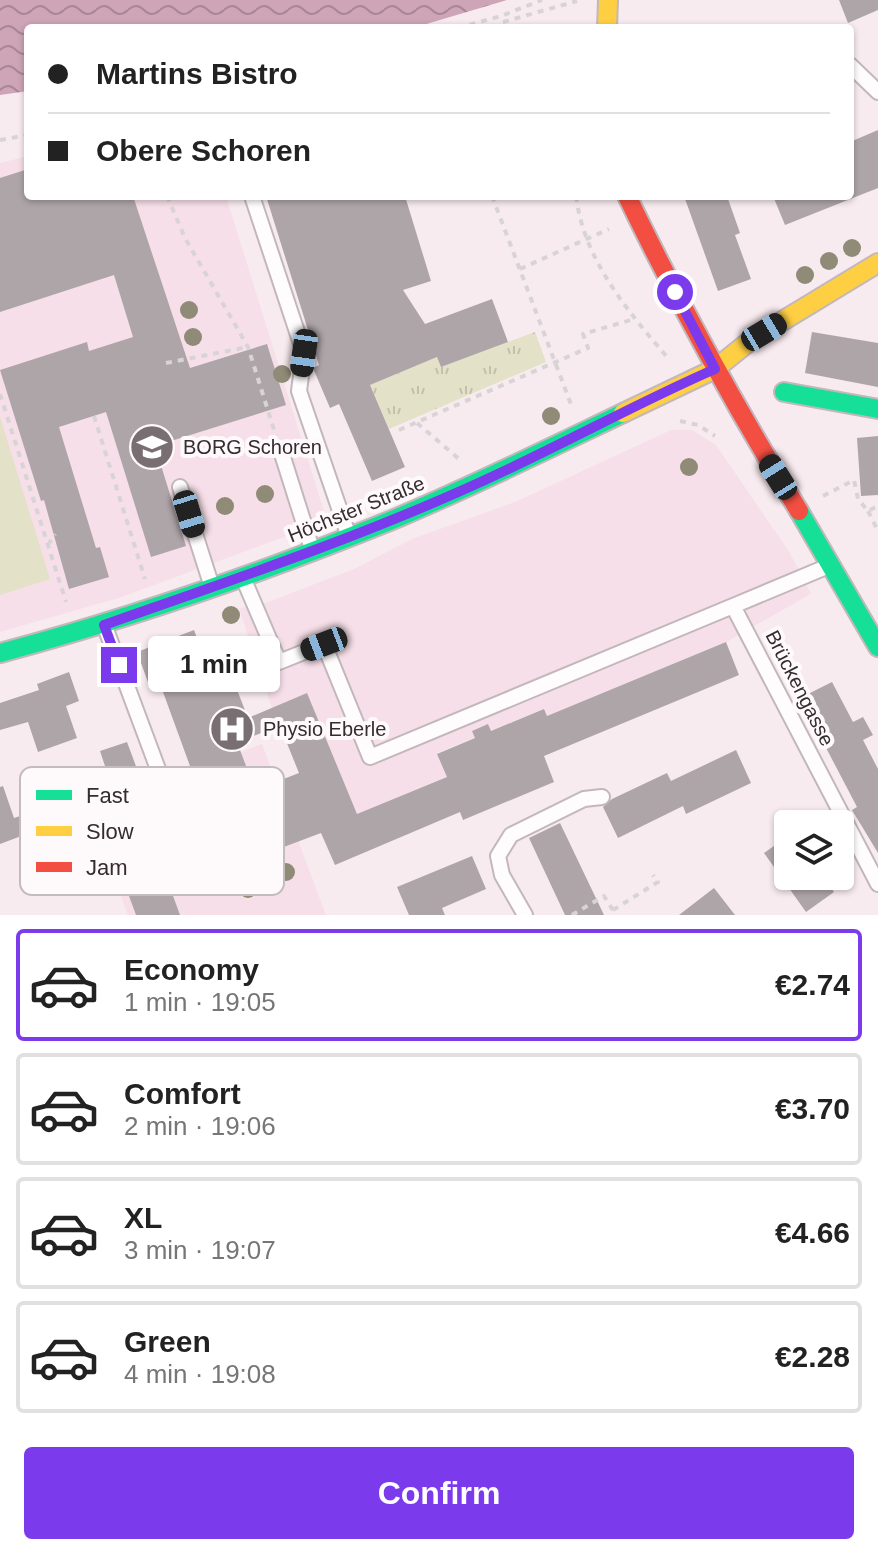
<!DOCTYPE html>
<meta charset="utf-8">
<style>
:root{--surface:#fff;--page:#f6f6f6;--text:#222;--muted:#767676;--line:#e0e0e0;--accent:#7c3aed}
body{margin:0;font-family:Arial,sans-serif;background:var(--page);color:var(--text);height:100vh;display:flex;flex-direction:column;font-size:30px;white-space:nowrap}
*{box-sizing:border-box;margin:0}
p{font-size:26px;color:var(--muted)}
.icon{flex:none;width:44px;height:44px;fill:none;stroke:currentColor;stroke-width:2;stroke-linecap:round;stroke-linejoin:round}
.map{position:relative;height:915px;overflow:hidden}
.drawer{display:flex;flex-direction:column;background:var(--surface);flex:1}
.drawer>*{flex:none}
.banner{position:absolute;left:24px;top:24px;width:830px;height:176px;border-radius:8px;box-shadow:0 2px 6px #0004;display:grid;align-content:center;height:176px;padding:0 24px;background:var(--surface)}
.fabs{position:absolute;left:774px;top:810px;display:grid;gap:16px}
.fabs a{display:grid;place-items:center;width:80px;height:80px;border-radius:8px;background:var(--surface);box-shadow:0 2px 6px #0004;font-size:40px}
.end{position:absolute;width:36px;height:36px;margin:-18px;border:10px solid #7c3aed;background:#fff;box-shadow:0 0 0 4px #fff}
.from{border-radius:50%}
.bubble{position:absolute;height:56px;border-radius:8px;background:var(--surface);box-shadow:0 2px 6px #0004;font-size:26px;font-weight:700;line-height:56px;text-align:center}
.car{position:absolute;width:24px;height:48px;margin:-24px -12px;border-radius:10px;box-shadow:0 0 6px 2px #0007;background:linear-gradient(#222 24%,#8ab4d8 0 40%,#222 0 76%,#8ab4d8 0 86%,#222 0)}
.banner b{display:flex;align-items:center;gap:28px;height:76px;font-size:30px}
.banner b+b{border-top:2px solid var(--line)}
.banner i{width:20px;height:20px;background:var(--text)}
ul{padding:14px 0 0;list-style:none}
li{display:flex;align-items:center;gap:24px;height:112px;margin:0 16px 12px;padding:0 8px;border:4px solid var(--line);border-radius:8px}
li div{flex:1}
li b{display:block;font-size:30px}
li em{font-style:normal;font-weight:700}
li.selected{border-color:var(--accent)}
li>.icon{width:72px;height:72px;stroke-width:1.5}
.action{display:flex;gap:16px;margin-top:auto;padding:16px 24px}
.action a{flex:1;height:92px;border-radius:8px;background:var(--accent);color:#fff;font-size:32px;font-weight:700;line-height:92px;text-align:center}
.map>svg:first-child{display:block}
</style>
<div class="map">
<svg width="878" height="915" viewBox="0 0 878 915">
<defs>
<pattern id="park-tufts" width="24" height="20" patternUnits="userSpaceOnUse" patternTransform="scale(2)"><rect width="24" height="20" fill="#e3e1c7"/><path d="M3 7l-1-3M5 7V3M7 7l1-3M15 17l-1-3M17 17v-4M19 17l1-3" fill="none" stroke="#c3c1ab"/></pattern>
<pattern id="water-waves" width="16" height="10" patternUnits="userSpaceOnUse" patternTransform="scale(2)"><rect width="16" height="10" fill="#cea4b7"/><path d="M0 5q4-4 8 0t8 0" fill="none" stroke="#a88695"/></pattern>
</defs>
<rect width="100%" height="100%" fill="#f8ebf0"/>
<path fill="#f6dfe8" d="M28,156V196H226L327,521L122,597L0,632V163Z
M671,430H692L716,445L790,553L811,594L726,642L547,716L544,709L437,753L447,777L357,814L307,694L272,708L239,608L260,605L354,569L412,539L515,502Z
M262,744L326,915H128L100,841L168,816L156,785Z"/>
<path fill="#e3e1c7" d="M0,417L50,579L0,595Z"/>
<path fill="url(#park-tufts)" d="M535,332L546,362L389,429L370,385L437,357L441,367Z"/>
<path fill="url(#water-waves)" d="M0,0H507L413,28H28V91L0,95Z"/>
<path fill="#aea5a8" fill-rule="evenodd" d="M839,0H878V10L848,23Z
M878,130V188L785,225L773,196H850V142Z
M28,169V196H133L190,368L267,344L286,405L155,446L186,546L151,557L106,412L59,427L96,548L100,547L109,577L69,589L44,500L41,501L0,370L87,342L89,351L133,337L114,275L0,312V178Z
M266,196H405L431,281L403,290L425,324L492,299L508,342L441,367L437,357L370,385L405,467L372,481L339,404L330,408L313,368L319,365Z
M684,196H727L740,233L735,235L751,279L718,291Z
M812,332L878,343V387L805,373Z
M878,436V495L861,496L857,438Z
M194,630L209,671L227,664L248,718L307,693L357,814L447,777L437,754L475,738L472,731L488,724L491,731L544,709L547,716L726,642L739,675L544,756L554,782L463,820L460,812L335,865L321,833L265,854L258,838L186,862L173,826L194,818L185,793L198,788L159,681L149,685L137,652ZM280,726L299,773L255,790L237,742Z
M69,672L79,701L66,706L77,738L38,752L28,722L0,730V703L39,690L37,684Z
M832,682L853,722L863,717L873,735L863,740L878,769V853L852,810L857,807L800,698Z
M127,742L140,777L126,782L132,800L104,811L90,775L106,769L100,751Z
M736,750L751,783L686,814L683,806L618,838L603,807L612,799L667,773L671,781Z
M3,786L14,818L26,814L32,832L0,844V787Z
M560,823L604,915H565L529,838Z
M788,836V876H823L834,892L806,912L764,853Z
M472,856L486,889L442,908L445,915H409L397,887Z
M161,863L180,915H136L122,877Z
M714,888L735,915H679Z"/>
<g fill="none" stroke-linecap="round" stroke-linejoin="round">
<g stroke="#c2b8bc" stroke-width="18">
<path id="lane" d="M850,65L878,92
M252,196L304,353L299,391L348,534
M282,454L312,549
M180,487L212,587
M831,565L733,606L878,884
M244,580L279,662L324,644L370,757L733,606
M105,627L165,788
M525,915L502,875L498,856L511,835L584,799L602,797"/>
</g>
<g stroke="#c2b8bc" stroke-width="22">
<path id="fast" d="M784,392L878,409
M799,511L878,647
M0,653C135,617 267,571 397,518C473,486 548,449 623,413"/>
</g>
<g stroke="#c2b8bc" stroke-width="22">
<path id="slow" d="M607,28L608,0
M623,413L715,369L751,340L878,263"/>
</g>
<g stroke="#c2b8bc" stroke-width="22">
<path id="jam" d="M627,196C679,304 736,408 799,511"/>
</g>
<path stroke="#d8d4d6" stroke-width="4" stroke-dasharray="6 6" stroke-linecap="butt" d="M503,22L577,1
M458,28L501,16L542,0
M0,140L28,135
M167,196L185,238L248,347L276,436
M492,196L572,407
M576,196C584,260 627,310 667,357
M520,269L609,229
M166,363L248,347
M0,394L66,602
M94,416L145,579
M680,421L698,425L715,436
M417,423L459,459
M399,430L588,348L583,334L634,319
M823,496L854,480L858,499L868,511L878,506
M868,511L878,531
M48,545L55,534
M206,668L254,648
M613,910L658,882L653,875
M572,915L604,896L616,915"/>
<use href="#lane" stroke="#fefcfd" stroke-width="14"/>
<use href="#fast" stroke="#16e098" stroke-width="18"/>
<use href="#slow" stroke="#ffcf43" stroke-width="18"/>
<use href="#jam" stroke="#f24e42" stroke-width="18"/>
</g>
<g fill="#8f8b76">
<circle cx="852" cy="248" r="9"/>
<circle cx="829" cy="261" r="9"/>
<circle cx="805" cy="275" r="9"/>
<circle cx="189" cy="310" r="9"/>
<circle cx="193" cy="337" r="9"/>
<circle cx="282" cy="374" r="9"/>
<circle cx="551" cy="416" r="9"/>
<circle cx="689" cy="467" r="9"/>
<circle cx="265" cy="494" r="9"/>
<circle cx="225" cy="506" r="9"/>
<circle cx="231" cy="615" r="9"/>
<circle cx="286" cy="872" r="9"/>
<circle cx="248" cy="889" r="9"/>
</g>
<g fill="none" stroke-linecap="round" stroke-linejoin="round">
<path stroke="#7c3aed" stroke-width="10" d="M119,665L104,625C232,580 361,537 485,480C562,445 637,403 715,369L675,292"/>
</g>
<defs>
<g id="school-disc" transform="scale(2.3)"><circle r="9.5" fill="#796f73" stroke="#fef9fb"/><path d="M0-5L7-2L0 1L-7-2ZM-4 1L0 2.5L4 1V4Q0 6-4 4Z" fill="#fff"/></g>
<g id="hospital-disc" transform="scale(2.3)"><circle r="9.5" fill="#796f73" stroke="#fef9fb"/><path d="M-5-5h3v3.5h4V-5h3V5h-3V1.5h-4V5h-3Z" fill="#fff"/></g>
</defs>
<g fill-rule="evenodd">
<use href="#school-disc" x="152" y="447"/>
<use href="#hospital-disc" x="232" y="729"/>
</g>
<g text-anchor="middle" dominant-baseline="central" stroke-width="8" stroke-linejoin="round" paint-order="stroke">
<g font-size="20" fill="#352c30" stroke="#fef9fb" text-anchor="start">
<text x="183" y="447">BORG Schoren</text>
<text x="263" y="729">Physio Eberle</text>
</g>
<g font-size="20" fill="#352c30" stroke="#fef9fb">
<text transform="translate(356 509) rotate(-22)">Höchster Straße</text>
<text transform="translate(800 688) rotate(63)">Brückengasse</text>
</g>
</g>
<rect x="20" y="767" width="264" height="128" rx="12" fill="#fef9fb" stroke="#c2bcbe" stroke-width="2"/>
<rect x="36" y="790" width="36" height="10" fill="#16e098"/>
<rect x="36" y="826" width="36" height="10" fill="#ffcf43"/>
<rect x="36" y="862" width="36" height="10" fill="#f24e42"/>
<g font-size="22" fill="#352c30">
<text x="86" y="803">Fast</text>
<text x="86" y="839">Slow</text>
<text x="86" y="875">Jam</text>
</g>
</svg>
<div class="fabs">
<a><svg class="icon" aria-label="layers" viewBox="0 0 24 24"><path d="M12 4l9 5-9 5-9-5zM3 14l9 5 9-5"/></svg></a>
</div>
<i class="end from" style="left:675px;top:292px"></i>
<i class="end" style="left:119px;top:665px"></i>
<div class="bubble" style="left:148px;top:636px;width:132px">1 min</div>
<i class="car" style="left:764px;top:332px;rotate:59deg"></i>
<i class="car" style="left:304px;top:353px;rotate:188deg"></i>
<i class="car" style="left:778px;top:477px;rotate:328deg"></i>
<i class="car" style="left:189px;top:514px;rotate:163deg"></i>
<i class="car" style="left:324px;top:644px;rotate:249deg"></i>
<div class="banner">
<b><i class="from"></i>Martins Bistro</b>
<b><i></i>Obere Schoren</b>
</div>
</div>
<section class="drawer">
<ul>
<li class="selected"><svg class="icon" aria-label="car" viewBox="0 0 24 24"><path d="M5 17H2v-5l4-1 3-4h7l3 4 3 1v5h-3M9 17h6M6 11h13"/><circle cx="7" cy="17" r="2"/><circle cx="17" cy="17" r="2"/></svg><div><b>Economy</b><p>1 min · 19:05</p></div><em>€2.74</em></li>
<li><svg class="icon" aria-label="car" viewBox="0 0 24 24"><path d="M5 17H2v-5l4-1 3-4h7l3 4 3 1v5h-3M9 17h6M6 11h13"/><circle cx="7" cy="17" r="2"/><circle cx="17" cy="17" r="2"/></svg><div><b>Comfort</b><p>2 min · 19:06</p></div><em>€3.70</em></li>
<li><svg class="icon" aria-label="car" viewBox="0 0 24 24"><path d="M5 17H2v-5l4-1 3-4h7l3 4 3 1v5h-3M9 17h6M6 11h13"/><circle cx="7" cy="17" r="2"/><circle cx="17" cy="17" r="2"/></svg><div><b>XL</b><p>3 min · 19:07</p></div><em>€4.66</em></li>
<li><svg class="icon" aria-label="car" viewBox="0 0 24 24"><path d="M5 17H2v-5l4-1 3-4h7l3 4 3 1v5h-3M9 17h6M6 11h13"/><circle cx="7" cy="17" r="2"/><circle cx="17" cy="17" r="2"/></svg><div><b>Green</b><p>4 min · 19:08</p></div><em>€2.28</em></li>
</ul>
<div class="action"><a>Confirm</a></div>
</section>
